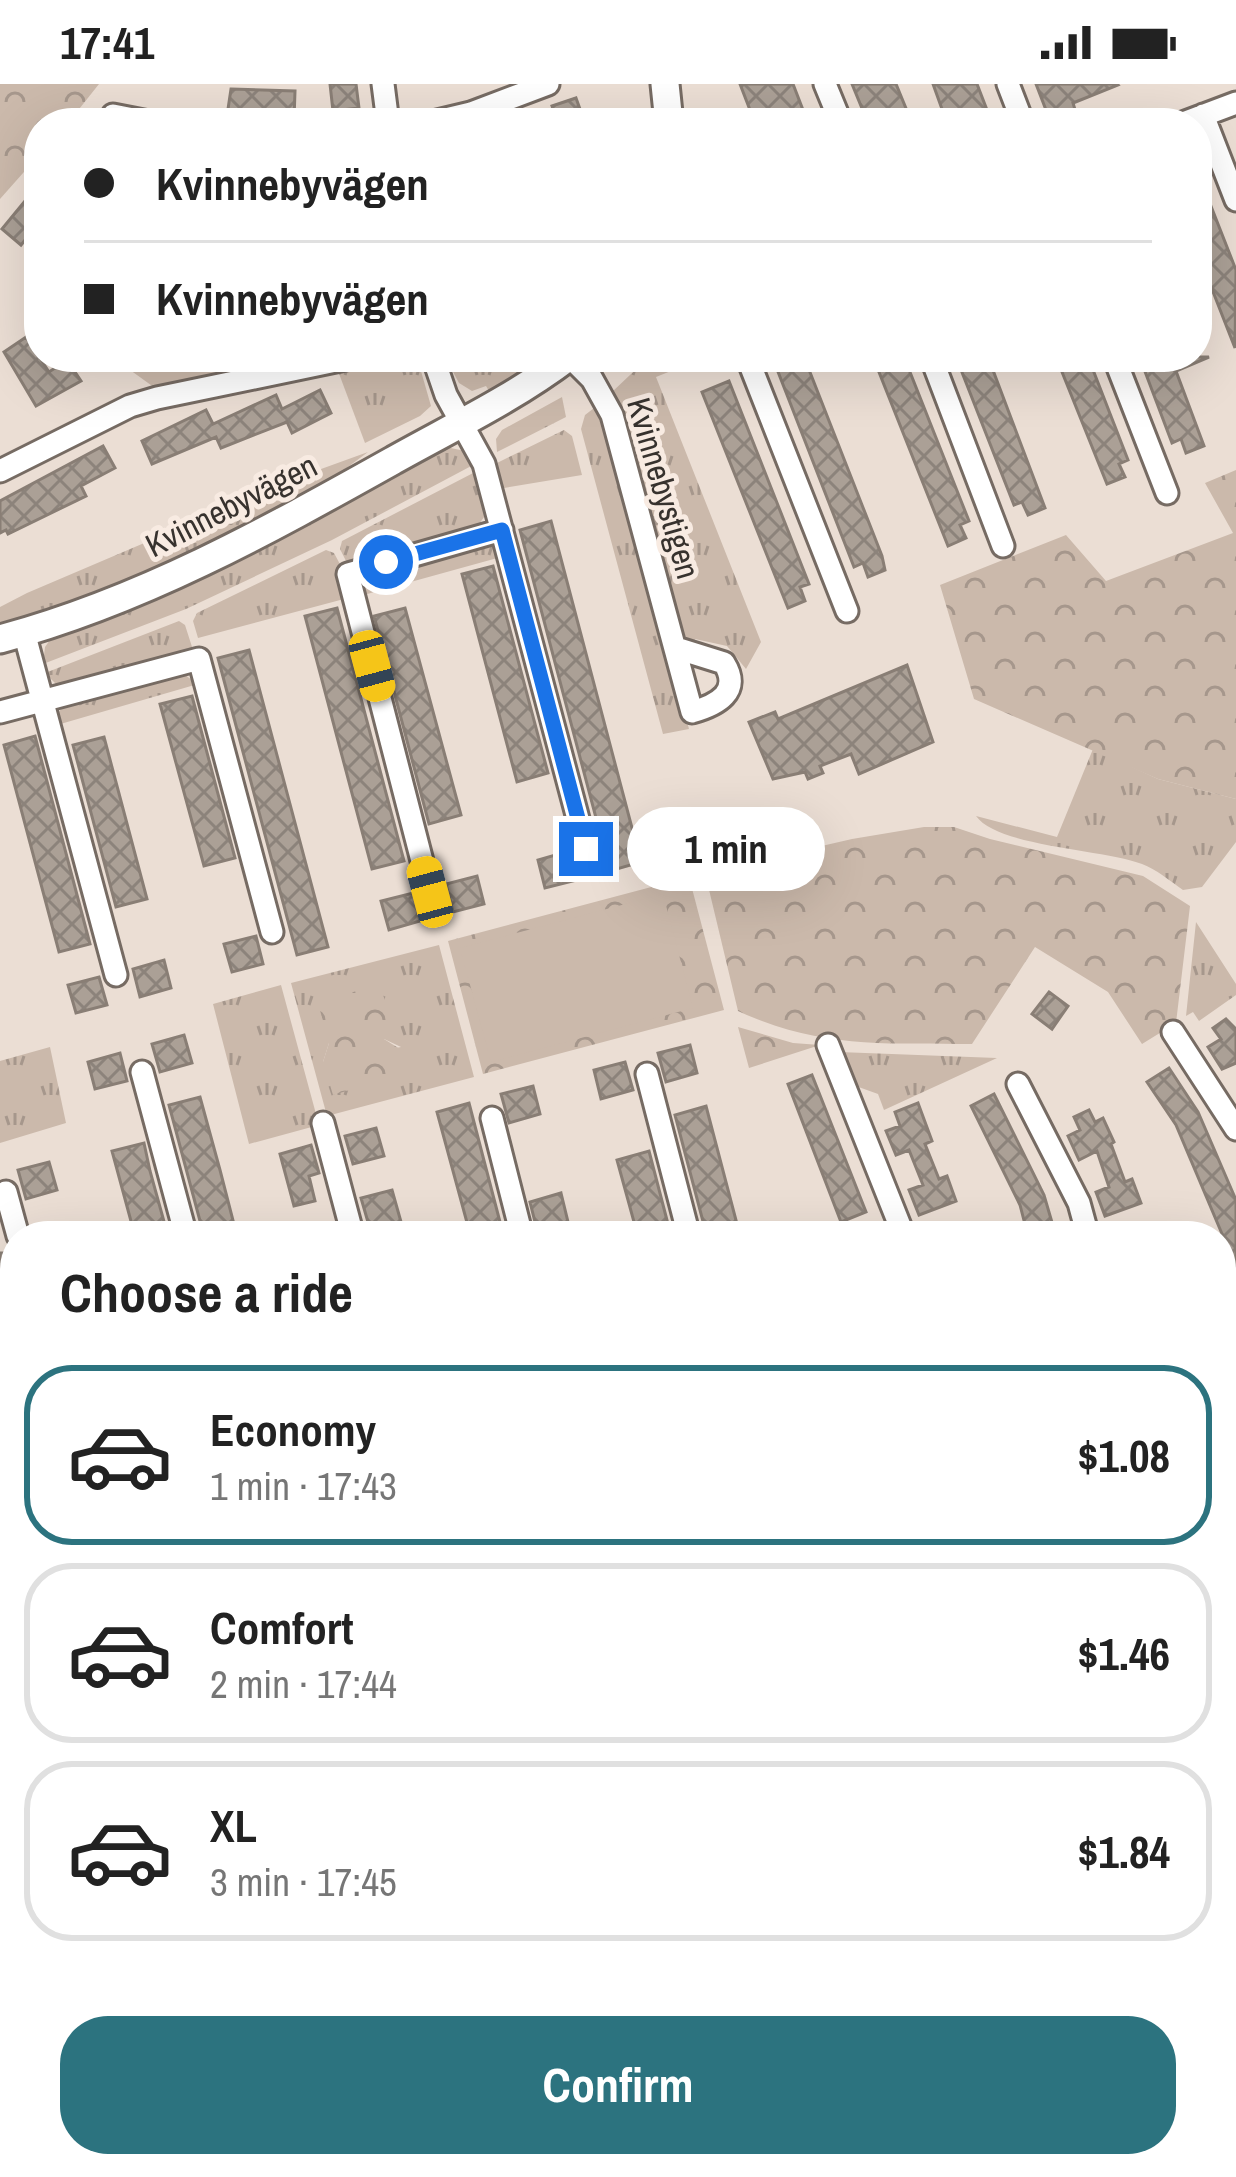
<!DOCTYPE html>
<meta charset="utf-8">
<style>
:root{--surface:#fff;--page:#f6f6f6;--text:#222;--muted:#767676;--line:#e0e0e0;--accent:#2c737f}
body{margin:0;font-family:"Archivo Narrow",sans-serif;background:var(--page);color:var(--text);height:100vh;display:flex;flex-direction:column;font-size:45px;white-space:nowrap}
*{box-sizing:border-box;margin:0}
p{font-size:39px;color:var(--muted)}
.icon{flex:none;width:66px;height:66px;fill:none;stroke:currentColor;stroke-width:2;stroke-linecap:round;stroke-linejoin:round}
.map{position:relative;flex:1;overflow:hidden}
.details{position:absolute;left:0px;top:1137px;width:1236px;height:957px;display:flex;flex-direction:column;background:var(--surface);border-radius:48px 48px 0 0;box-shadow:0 12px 48px #0002}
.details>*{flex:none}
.banner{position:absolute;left:24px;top:24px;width:1188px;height:264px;border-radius:48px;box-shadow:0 12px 48px #0002;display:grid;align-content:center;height:264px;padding:0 60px;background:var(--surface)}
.end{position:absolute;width:54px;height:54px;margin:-27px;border:15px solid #1a73e8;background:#fff;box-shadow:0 0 0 6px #fff}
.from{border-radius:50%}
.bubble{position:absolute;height:84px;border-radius:42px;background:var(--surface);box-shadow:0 12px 48px #0002;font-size:39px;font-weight:800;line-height:84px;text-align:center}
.car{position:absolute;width:36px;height:72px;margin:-36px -18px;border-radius:15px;box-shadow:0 0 9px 3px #0007;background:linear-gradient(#f5c518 24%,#345 0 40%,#f5c518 0 76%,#345 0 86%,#f5c518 0)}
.banner b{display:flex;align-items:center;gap:42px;height:114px;font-size:45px}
.banner b+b{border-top:3px solid var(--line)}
.banner i{width:30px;height:30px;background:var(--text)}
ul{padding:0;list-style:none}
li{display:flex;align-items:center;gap:36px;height:180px;margin:0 24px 18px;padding:0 36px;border:6px solid var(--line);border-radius:48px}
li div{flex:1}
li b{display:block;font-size:45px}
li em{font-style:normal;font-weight:800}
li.on{border-color:var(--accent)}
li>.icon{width:108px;height:108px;stroke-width:1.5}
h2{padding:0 60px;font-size:54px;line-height:144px}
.cta{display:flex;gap:24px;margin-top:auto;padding:24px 60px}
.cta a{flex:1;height:138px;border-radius:48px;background:var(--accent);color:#fff;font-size:48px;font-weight:800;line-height:138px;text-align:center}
.status{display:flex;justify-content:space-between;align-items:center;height:84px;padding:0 60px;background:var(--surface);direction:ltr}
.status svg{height:33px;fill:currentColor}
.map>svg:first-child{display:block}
</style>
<div class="status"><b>17:41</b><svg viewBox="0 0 49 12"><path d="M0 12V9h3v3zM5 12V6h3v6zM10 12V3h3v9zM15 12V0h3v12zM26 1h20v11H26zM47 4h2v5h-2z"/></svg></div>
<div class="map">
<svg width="1236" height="2093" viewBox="0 0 1236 2093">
<defs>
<pattern id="grass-tufts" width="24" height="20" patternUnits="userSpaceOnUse" patternTransform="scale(3)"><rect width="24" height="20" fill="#cbb9ab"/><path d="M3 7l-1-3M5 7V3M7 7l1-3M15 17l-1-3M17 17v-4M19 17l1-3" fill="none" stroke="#a6978c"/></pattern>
<pattern id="forest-crowns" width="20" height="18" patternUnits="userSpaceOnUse" patternTransform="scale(3)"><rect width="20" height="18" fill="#cbb9ab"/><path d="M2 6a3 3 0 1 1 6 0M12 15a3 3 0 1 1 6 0" fill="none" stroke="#a6978c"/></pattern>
<pattern id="building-cross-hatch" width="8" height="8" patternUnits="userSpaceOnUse" patternTransform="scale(3)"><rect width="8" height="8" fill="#aba096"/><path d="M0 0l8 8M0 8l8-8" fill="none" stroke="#8c837b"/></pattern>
</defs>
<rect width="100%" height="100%" fill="#ebded4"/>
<path fill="url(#grass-tufts)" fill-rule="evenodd" d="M380,273H417L431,322L420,332L365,359L338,287Z
M445,273H545L489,307L486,302L472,307L459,299Z
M649,273H706L656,293L761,558L746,585L727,562L695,555L693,561L683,554L678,543L622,333L612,308Z
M562,313L566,333L497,368L496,355L502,346Z
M598,321L605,338L689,645L663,650L581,345L585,331Z
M564,346L572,352L582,391L498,405L493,381Z
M446,363L465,367L475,380L332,456L186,525L43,580L45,563L54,550Z
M368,368C262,450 129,506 0,542V523L27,509L299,393Z
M477,387L487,429L474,447L347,479L340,465L342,457Z
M488,460L498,465L501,473L360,512L364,494Z
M326,466L334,469L342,484L344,515L198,554L193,537L197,529Z
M179,537L185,541L193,566L183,571L70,602L57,601L45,589Z
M182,589L198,600L57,641L58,629L66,619Z
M1093,665L1158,695L1236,715V758L1202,803L1183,806C1170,797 1156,785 1142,780C1104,765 998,763 976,732L1057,753Z
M1196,838L1236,900V911L1199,937L1193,928L1186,932Z
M439,861L474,993L327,1032L291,899ZM384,955L401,963L323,978L329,959Z
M281,901L319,1041L249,1060L213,920Z
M50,963L66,1039L0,1059V977Z
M839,968L997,974L884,1026L878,1010L853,1001Z
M1236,1501V1624L1221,1621V1505Z
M1221,1787H1236V2010L1221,1986Z
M1221,2001L1236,2027V2093H1191L1189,2079H1221Z
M0,2010L15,2012V2079H145L144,2093H0Z
M241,2079H659L663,2093H416L373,2089L356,2093H264Z"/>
<path fill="url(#forest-crowns)" d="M0,0H99L68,39H39V71L0,115Z
M112,273H324L155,304Z
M1236,386V715L1158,695L974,615L940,501L1066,451L1106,497L1233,449L1205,399Z
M924,743H954L990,755L1143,792L1190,822L1176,939L1142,960L1108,908L1035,863L972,960C884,959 821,965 738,927L705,789L852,755Z
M689,793L724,926L483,990L448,857Z
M379,900L390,930L384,955L408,970V982L390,994L333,1011L323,978L329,959L318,919Z
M738,943L793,959L820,961L749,984Z
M1236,1439V1501L1221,1505V1445Z
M0,1613L15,1614V1687L0,1688Z
M154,2079H241L264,2093H153Z"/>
<path fill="#cbb9ab" d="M663,810L693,924L491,978L460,864Z"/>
<path fill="url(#building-cross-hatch)" stroke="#897e75" stroke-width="3" d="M330,0H356L359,24L333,27Z
M740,0H793L808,39H755Z
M852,0H896L912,39H868Z
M933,0H977L992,39H947Z
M1036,0H1117L1118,1L1073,19L1079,39H1051Z
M231,5L295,7L294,36L250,34L228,25Z
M576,14L585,39H558L552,22Z
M1198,89L1236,186L1235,264L1201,177L1197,179Z
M29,112L39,120V139L21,161L2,145Z
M26,253L49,288L67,276L81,297L36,322L4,268Z
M791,273H804L882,472L885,486L868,493L863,479L854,483L775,280Z
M873,273H904L969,437L960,441L966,454L948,462Z
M956,273H988L1045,424L1028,431L1022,418L1014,421Z
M1056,273H1088L1128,376L1119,380L1125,393L1107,400Z
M1149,273H1209L1176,287L1204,362L1186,369L1181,355L1172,359L1144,285L1152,282Z
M729,297L809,500L800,503L805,517L788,524L702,308Z
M320,306L331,329L292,349L287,338L221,364L216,353L152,380L142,357L206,326L213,340L276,311L282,325Z
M103,362L115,384L81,402L86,412L8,450L6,446L0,449V417Z
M551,437L641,778L610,787L520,446Z
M493,482L548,689L517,698L462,490Z
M337,524L404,777L372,785L305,532Z
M405,524L461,731L429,740L374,532Z
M249,566L328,863L297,871L218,574Z
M907,581L933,658L859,690L851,670L820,682L823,689L808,695L805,688L773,695L749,638L775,628L778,635Z
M192,612L235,774L204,782L160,620Z
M35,652L90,860L59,868L4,661Z
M104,653L147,815L116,823L73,661Z
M569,767L577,796L545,804L538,776Z
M477,792L484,820L453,828L446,800Z
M413,809L420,837L389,846L381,817Z
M256,852L263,880L232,888L224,860Z
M164,876L171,904L140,913L133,885Z
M99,893L107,921L76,929L68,901Z
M1049,908L1068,922L1052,945L1032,930Z
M1226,935L1236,945V979L1222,985L1208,963L1221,955L1213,944Z
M184,951L192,979L160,988L152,960Z
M690,961L697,989L666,998L658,969Z
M120,969L127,997L95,1005L88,978Z
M625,978L633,1006L601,1015L594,986Z
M1169,984L1198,1028L1236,1116V1183L1176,1041L1147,998Z
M812,991L866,1128L841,1138L788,1000Z
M533,1002L540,1030L509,1039L501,1010Z
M994,1010L1044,1111L1056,1152H1028L1020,1121L971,1022Z
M200,1013L220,1086L237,1152H204L169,1021Z
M469,1019L500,1138L469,1146L437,1028Z
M918,1019L932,1057L925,1060L939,1095L947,1092L956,1117L919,1131L909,1106L923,1101L909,1066L896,1071L886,1047L900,1042L895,1028Z
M706,1022L737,1140L706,1149L675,1031Z
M1089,1026L1095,1038L1103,1034L1114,1058L1111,1060L1125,1098L1132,1095L1141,1119L1105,1132L1096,1108L1109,1103L1097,1067L1079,1076L1068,1052L1080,1046L1074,1033Z
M376,1044L384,1072L353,1080L345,1052Z
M144,1059L150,1087L168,1152H135L112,1067Z
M311,1061L319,1089L309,1092L315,1117L294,1122L280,1070Z
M649,1067L668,1140L637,1149L617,1076Z
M49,1078L57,1106L26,1115L18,1086Z
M392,1106L405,1152H372L361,1114Z
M561,1109L568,1138L537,1146L530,1118Z
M0,1169H5L15,1206V1313L10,1314L0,1277Z
M0,1816L15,1818V1851L0,1849Z
M0,1960L15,1961V1996L0,1995Z"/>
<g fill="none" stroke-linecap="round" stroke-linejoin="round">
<g stroke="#766b63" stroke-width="16">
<path id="lane" d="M1221,1777H1236"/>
</g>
<g stroke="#766b63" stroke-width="27">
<path id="street" d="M383,0L388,39
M825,0L841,39
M1008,0L1023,39
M113,31L154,39
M1203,31L1236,116
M429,39L471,29L548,0
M1183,39L1236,19
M433,273L446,311L484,380L586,765
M570,273L592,295L612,331L692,628C717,621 742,608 724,579L676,564
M747,273L847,527
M931,273L1003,462
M1114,273L1167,409
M0,387L130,322L157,314L355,273
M24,548L116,891
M0,628L199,575L272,848
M430,808L348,490L502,446
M1173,948L1236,1045
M828,961L904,1152
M142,988L186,1152
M647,990L689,1152
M1018,1000L1079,1119L1088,1152
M492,1034L522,1152
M323,1039L353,1152
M6,1108L18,1152
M1221,1379L1236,1373
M0,1416L15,1417
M1187,2079L1189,2093
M366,2093H379
M917,2093L919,2079"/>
</g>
<g stroke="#766b63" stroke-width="33">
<path id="secondary" d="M665,0L669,39
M0,555C142,517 267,447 394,376C453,343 514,314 568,273
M0,1573L15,1574
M1221,1685L1236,1687
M0,1704L15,1702
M1221,1704L1236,1708"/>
</g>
<use href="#lane" stroke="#fff" stroke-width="10"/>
<use href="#street" stroke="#fff" stroke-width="21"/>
<use href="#secondary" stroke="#fff" stroke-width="27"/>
</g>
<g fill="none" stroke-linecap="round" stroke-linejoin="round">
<path stroke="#1a73e8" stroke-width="15" d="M386,478L502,446L586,765"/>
</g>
<g text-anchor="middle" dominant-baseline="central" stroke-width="10" stroke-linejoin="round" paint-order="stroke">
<g font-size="33" fill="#37322e" stroke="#f8ebe2">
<text transform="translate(664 404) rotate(74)">Kvinnebystigen</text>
<text transform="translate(231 421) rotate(-27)">Kvinnebyvägen</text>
</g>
</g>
</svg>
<i class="end from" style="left:386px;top:478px"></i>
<i class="end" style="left:586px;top:765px"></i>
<div class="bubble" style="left:627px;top:723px;width:198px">1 min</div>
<i class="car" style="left:372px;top:582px;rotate:165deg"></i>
<i class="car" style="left:430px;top:808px;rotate:345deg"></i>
<div class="banner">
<b><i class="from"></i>Kvinnebyvägen</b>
<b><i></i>Kvinnebyvägen</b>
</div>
<section class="details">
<h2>Choose a ride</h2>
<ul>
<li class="on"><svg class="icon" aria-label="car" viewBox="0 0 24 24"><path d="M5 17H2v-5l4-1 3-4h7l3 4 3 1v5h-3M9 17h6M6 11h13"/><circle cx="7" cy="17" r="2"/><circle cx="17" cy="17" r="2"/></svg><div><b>Economy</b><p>1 min · 17:43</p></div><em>$1.08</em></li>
<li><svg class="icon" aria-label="car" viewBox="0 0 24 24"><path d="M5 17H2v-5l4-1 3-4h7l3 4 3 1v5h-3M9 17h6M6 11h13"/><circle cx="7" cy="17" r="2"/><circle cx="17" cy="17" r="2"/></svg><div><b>Comfort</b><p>2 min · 17:44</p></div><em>$1.46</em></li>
<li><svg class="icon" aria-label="car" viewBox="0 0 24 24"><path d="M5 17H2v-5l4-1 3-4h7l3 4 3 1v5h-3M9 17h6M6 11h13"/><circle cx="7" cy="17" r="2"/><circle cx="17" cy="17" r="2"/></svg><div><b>XL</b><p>3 min · 17:45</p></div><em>$1.84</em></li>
</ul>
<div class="cta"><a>Confirm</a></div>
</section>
</div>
